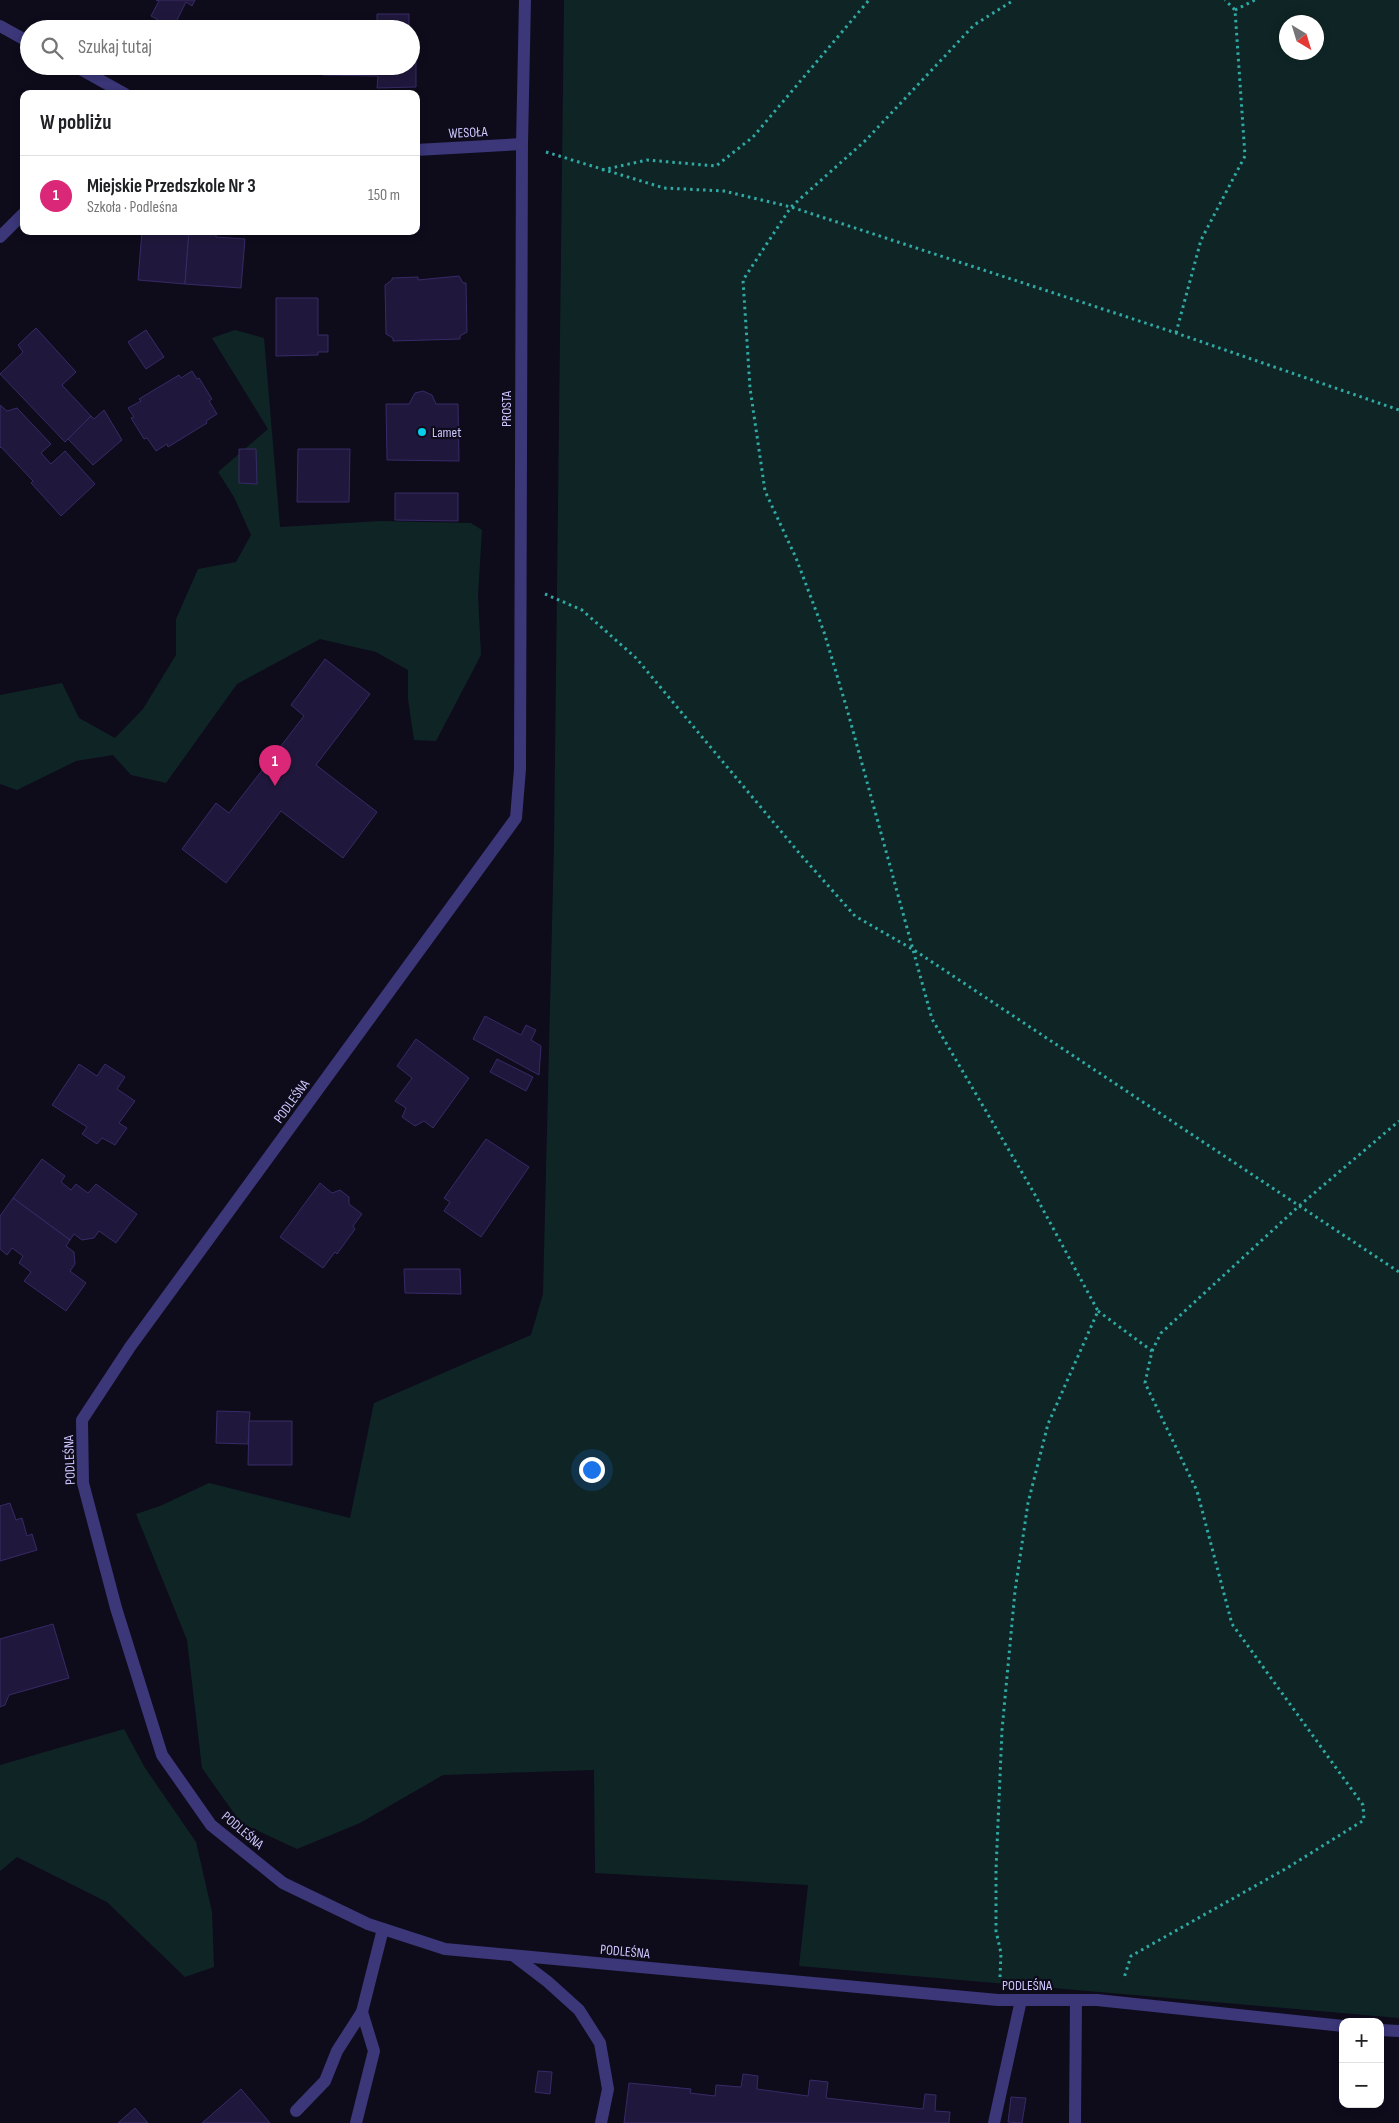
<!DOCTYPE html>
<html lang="pl">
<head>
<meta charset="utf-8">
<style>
  :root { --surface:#fff; --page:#f6f6f6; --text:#202124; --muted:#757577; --line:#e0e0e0; --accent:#db2777 }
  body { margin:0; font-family:"Sofia Sans Condensed",sans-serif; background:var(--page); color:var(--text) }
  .controls { position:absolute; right:15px; bottom:15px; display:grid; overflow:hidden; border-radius:10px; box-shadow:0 2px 8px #0003 }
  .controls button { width:45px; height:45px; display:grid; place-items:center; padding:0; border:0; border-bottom:1px solid var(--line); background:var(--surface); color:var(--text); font:25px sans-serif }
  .compass { position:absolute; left:1279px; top:15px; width:45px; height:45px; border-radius:50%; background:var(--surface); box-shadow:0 2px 8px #0003; rotate:142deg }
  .you { position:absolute; left:591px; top:1469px; width:18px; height:18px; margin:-12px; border:4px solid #fff; border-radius:50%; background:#1a73e8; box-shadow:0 0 0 8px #1a73e833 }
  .badge { display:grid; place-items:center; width:32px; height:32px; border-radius:50%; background:var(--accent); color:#fff; font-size:16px; font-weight:700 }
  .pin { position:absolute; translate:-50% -41px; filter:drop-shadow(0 1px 2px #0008) }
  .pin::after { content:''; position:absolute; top:26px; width:18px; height:15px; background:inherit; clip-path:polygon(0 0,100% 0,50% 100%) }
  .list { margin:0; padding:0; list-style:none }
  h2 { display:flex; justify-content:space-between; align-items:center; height:65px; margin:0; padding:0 20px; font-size:21px }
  h2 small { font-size:16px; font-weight:400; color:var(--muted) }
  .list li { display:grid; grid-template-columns:32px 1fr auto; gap:15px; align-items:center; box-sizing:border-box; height:80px; padding:0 20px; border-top:1px solid var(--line) }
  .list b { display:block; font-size:19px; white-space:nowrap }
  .list p { margin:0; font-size:16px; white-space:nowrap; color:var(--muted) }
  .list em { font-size:16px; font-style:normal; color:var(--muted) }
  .icon { flex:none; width:28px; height:28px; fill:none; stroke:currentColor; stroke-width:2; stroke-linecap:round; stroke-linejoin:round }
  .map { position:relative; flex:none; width:1399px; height:2123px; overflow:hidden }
  .search { position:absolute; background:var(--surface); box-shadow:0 2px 8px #0003; left:20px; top:20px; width:400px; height:55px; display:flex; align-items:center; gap:12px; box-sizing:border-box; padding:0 18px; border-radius:28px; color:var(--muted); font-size:19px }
  .panel { position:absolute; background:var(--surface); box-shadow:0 2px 8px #0003; left:20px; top:90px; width:400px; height:145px; border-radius:10px }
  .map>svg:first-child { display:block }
  .green { fill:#0f2525; fill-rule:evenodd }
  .building { fill:#20183c; stroke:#382a67 }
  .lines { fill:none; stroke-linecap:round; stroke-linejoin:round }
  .path { stroke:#2faaa5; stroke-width:3; stroke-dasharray:2.5 4; stroke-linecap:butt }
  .lane { stroke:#3b3779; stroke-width:12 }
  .street { stroke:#3b3779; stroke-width:12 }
  .poi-dot { fill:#05cfeb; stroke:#0e0b1b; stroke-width:2 }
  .labels { text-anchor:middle; stroke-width:4.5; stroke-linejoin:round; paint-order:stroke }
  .street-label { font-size:14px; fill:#cec7fe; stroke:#0e0b1b }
  .poi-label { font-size:14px; fill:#cec7fe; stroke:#0e0b1b; text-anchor:start }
</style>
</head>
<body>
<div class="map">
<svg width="1399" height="2123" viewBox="0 0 1399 2123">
  <rect width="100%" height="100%" fill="#0e0b1b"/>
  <g class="green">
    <path d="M 564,0 L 1399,0 L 1399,2018 L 799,1966 L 808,1885 L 595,1873 L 594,1770 L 443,1775 L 360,1823 L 297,1849 L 241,1823 L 202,1768 L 187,1640 L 136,1514 L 160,1506 L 209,1483 L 350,1518 L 374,1403 L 531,1335 L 543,1294 L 554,844 ZM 1316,22 L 1316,52 L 1286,52 L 1286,22 Z"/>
    <polygon points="235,330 264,338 280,527 380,521 471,523 482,530 478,595 481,655 436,741 414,740 408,699 408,670 376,652 320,639 237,684 166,783 131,775 113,755 76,761 17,790 0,784 0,695 62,683 79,718 115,738 143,709 176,655 176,619 198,569 236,562 251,535 234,497 218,472 268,429 212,338"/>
    <polygon points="124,1729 145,1768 196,1842 212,1912 214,1967 185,1977 107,1902 17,1857 0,1871 0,1765"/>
  </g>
  <g class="building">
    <polygon points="156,0 195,0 192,6 186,2 173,28 151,16 159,1"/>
    <polygon points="377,14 409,14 409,29 338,29 338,27 377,27"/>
    <polygon points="416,51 416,87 377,88 378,76 323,75 323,66 411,66 411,52"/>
    <polygon points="142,231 189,231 185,284 138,280"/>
    <polygon points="189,231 216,231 216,237 245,239 241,288 185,284"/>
    <polygon points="459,276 463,283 466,283 467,332 460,336 460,339 393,341 393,338 386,334 385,285 392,280 392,278 418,277 418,280"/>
    <polygon points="276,298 318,298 318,335 328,335 328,352 318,352 318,355 276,356"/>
    <polygon points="36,328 76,372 62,385 91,416 65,442 0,374 23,352 18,345"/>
    <polygon points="146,330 164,357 146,369 128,342"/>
    <polygon points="192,371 197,379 199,378 212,399 209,401 217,414 206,421 207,423 168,447 167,444 156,451 147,438 144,439 131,418 134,417 128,408 141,401 139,399 179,375 181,378"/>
    <polygon points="423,391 432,395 436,404 458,404 459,461 387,460 386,404 409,404 415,393"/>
    <polygon points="0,405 7,411 17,408 51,444 41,453 51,464 65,451 95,484 61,516 31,483 33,481 1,447 0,448"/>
    <polygon points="104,410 122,440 93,465 68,439 91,416 94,419"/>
    <polygon points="239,449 256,449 257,484 239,483"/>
    <polygon points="298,449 350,449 349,502 297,502"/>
    <polygon points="395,493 458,493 458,521 395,520"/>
    <polygon points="325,659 370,694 316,765 377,812 343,858 281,811 226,883 182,849 216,803 229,813 304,716 291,705"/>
    <polygon points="485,1016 521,1035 526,1025 536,1030 531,1040 541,1046 539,1075 473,1039"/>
    <polygon points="416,1039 469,1078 433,1128 424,1121 415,1126 402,1117 406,1108 395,1101 412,1078 397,1066"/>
    <polygon points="497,1059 533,1077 526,1091 490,1072"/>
    <polygon points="79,1064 97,1076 105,1064 125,1077 117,1089 135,1101 119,1123 127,1128 115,1145 102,1138 97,1144 82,1134 87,1127 52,1105"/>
    <polygon points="486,1139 529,1167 481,1237 444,1211 450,1202 444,1198"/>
    <polygon points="42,1159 65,1176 61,1182 71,1190 76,1184 88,1193 96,1184 137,1214 116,1243 99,1231 94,1238 82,1240 74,1234 70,1240 13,1198"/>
    <polygon points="320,1183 332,1193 340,1190 349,1197 349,1204 362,1214 353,1226 355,1229 337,1254 335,1252 323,1268 280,1237"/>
    <polygon points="13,1198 70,1240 66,1246 74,1252 75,1264 70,1271 86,1283 66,1311 24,1281 31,1272 19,1263 23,1256 12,1248 7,1255 0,1249 0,1216"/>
    <polygon points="404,1269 460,1269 461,1294 405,1293"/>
    <polygon points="217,1411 250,1412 248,1444 216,1443"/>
    <polygon points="249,1421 292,1421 292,1465 248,1465"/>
    <polygon points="10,1503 16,1520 22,1518 27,1536 32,1534 37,1550 0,1561 0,1506"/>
    <polygon points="53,1624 69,1678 9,1695 5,1705 0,1707 0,1639"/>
    <polygon points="538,2071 552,2072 550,2094 535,2092"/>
    <polygon points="743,2074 758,2076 757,2089 808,2096 810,2080 828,2082 826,2098 923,2109 925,2094 936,2095 935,2111 950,2112 949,2123 624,2123 629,2083 691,2089 690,2093 715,2096 716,2085 741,2087"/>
    <polygon points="241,2089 270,2123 202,2123"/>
    <polygon points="1011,2097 1026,2098 1022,2123 1008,2122"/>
    <polygon points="135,2108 148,2123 118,2123"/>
  </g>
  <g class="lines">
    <g class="path">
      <polyline points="1235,10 1255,0"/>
      <polyline points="546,152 664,188 724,191 791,207 1176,333 1399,410"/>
      <polyline points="602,170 647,160 716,166 753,137 869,0"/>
      <polyline points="1176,333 1201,240 1245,156 1235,10 1225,0"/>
      <polyline points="545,594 582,610 636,658 800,854 855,916 914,950 1399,1272"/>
      <polyline points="1098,1311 1152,1351 1145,1383 1197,1491 1232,1624 1363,1805 1364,1820 1287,1868 1131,1956 1124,1978"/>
      <polyline points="1152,1351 1161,1333 1299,1206 1399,1121"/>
      <polyline points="1000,1977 1001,1953 996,1931 996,1870 1002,1730 1015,1591 1028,1503 1048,1424 1098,1311 1034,1193 932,1019 847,709 824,632 796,558 765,491 750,388 743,280 791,207 866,140 974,25 1014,0"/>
    </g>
    <g class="lane">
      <polyline points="514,1956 548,1982 579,2010 600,2043 608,2089 601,2123"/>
      <polyline points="296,2111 325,2081 337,2051 362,2012"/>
      <polyline points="356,2123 374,2051 362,2012 383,1929"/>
      <polyline points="994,2123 1021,2000"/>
      <polyline points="1075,2123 1076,2000"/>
    </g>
    <g class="street">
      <polyline points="525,0 522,144 520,769 516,818 130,1347 82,1420 83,1483 116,1608 162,1755 211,1825 283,1883 368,1924 445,1949 998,2000 1097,2000 1343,2026"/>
      <polyline points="0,26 29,42"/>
      <polyline points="75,66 125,94"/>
      <polyline points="416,150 522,144"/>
      <polyline points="0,237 24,213"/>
      <polyline points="1380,2030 1399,2031"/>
    </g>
  </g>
  <circle class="poi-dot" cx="422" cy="432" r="5"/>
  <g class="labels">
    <g class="street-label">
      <text transform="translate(468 132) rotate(-3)" y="5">WESOŁA</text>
      <text transform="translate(506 409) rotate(-90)" y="5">PROSTA</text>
      <text transform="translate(291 1101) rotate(-54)" y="5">PODLEŚNA</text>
      <text transform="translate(69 1460) rotate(-92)" y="5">PODLEŚNA</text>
      <text transform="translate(243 1830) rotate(40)" y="5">PODLEŚNA</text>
      <text transform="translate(625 1951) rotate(5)" y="5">PODLEŚNA</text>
      <text x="1027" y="1990">PODLEŚNA</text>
    </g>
    <g class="poi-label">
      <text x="432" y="437">Lamet</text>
    </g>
  </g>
</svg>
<div class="controls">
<button>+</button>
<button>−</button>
</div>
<svg class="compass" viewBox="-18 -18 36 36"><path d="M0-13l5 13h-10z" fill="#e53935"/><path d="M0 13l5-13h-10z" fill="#757577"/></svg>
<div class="you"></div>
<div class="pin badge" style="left:275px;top:786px">1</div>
<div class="search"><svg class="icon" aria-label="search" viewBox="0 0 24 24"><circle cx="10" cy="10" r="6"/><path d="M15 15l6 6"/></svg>Szukaj tutaj</div>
<section class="panel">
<h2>W pobliżu<small></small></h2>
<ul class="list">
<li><span class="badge">1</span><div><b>Miejskie Przedszkole Nr 3</b><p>Szkoła · Podleśna</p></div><em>150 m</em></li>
</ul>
</section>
</div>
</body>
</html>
